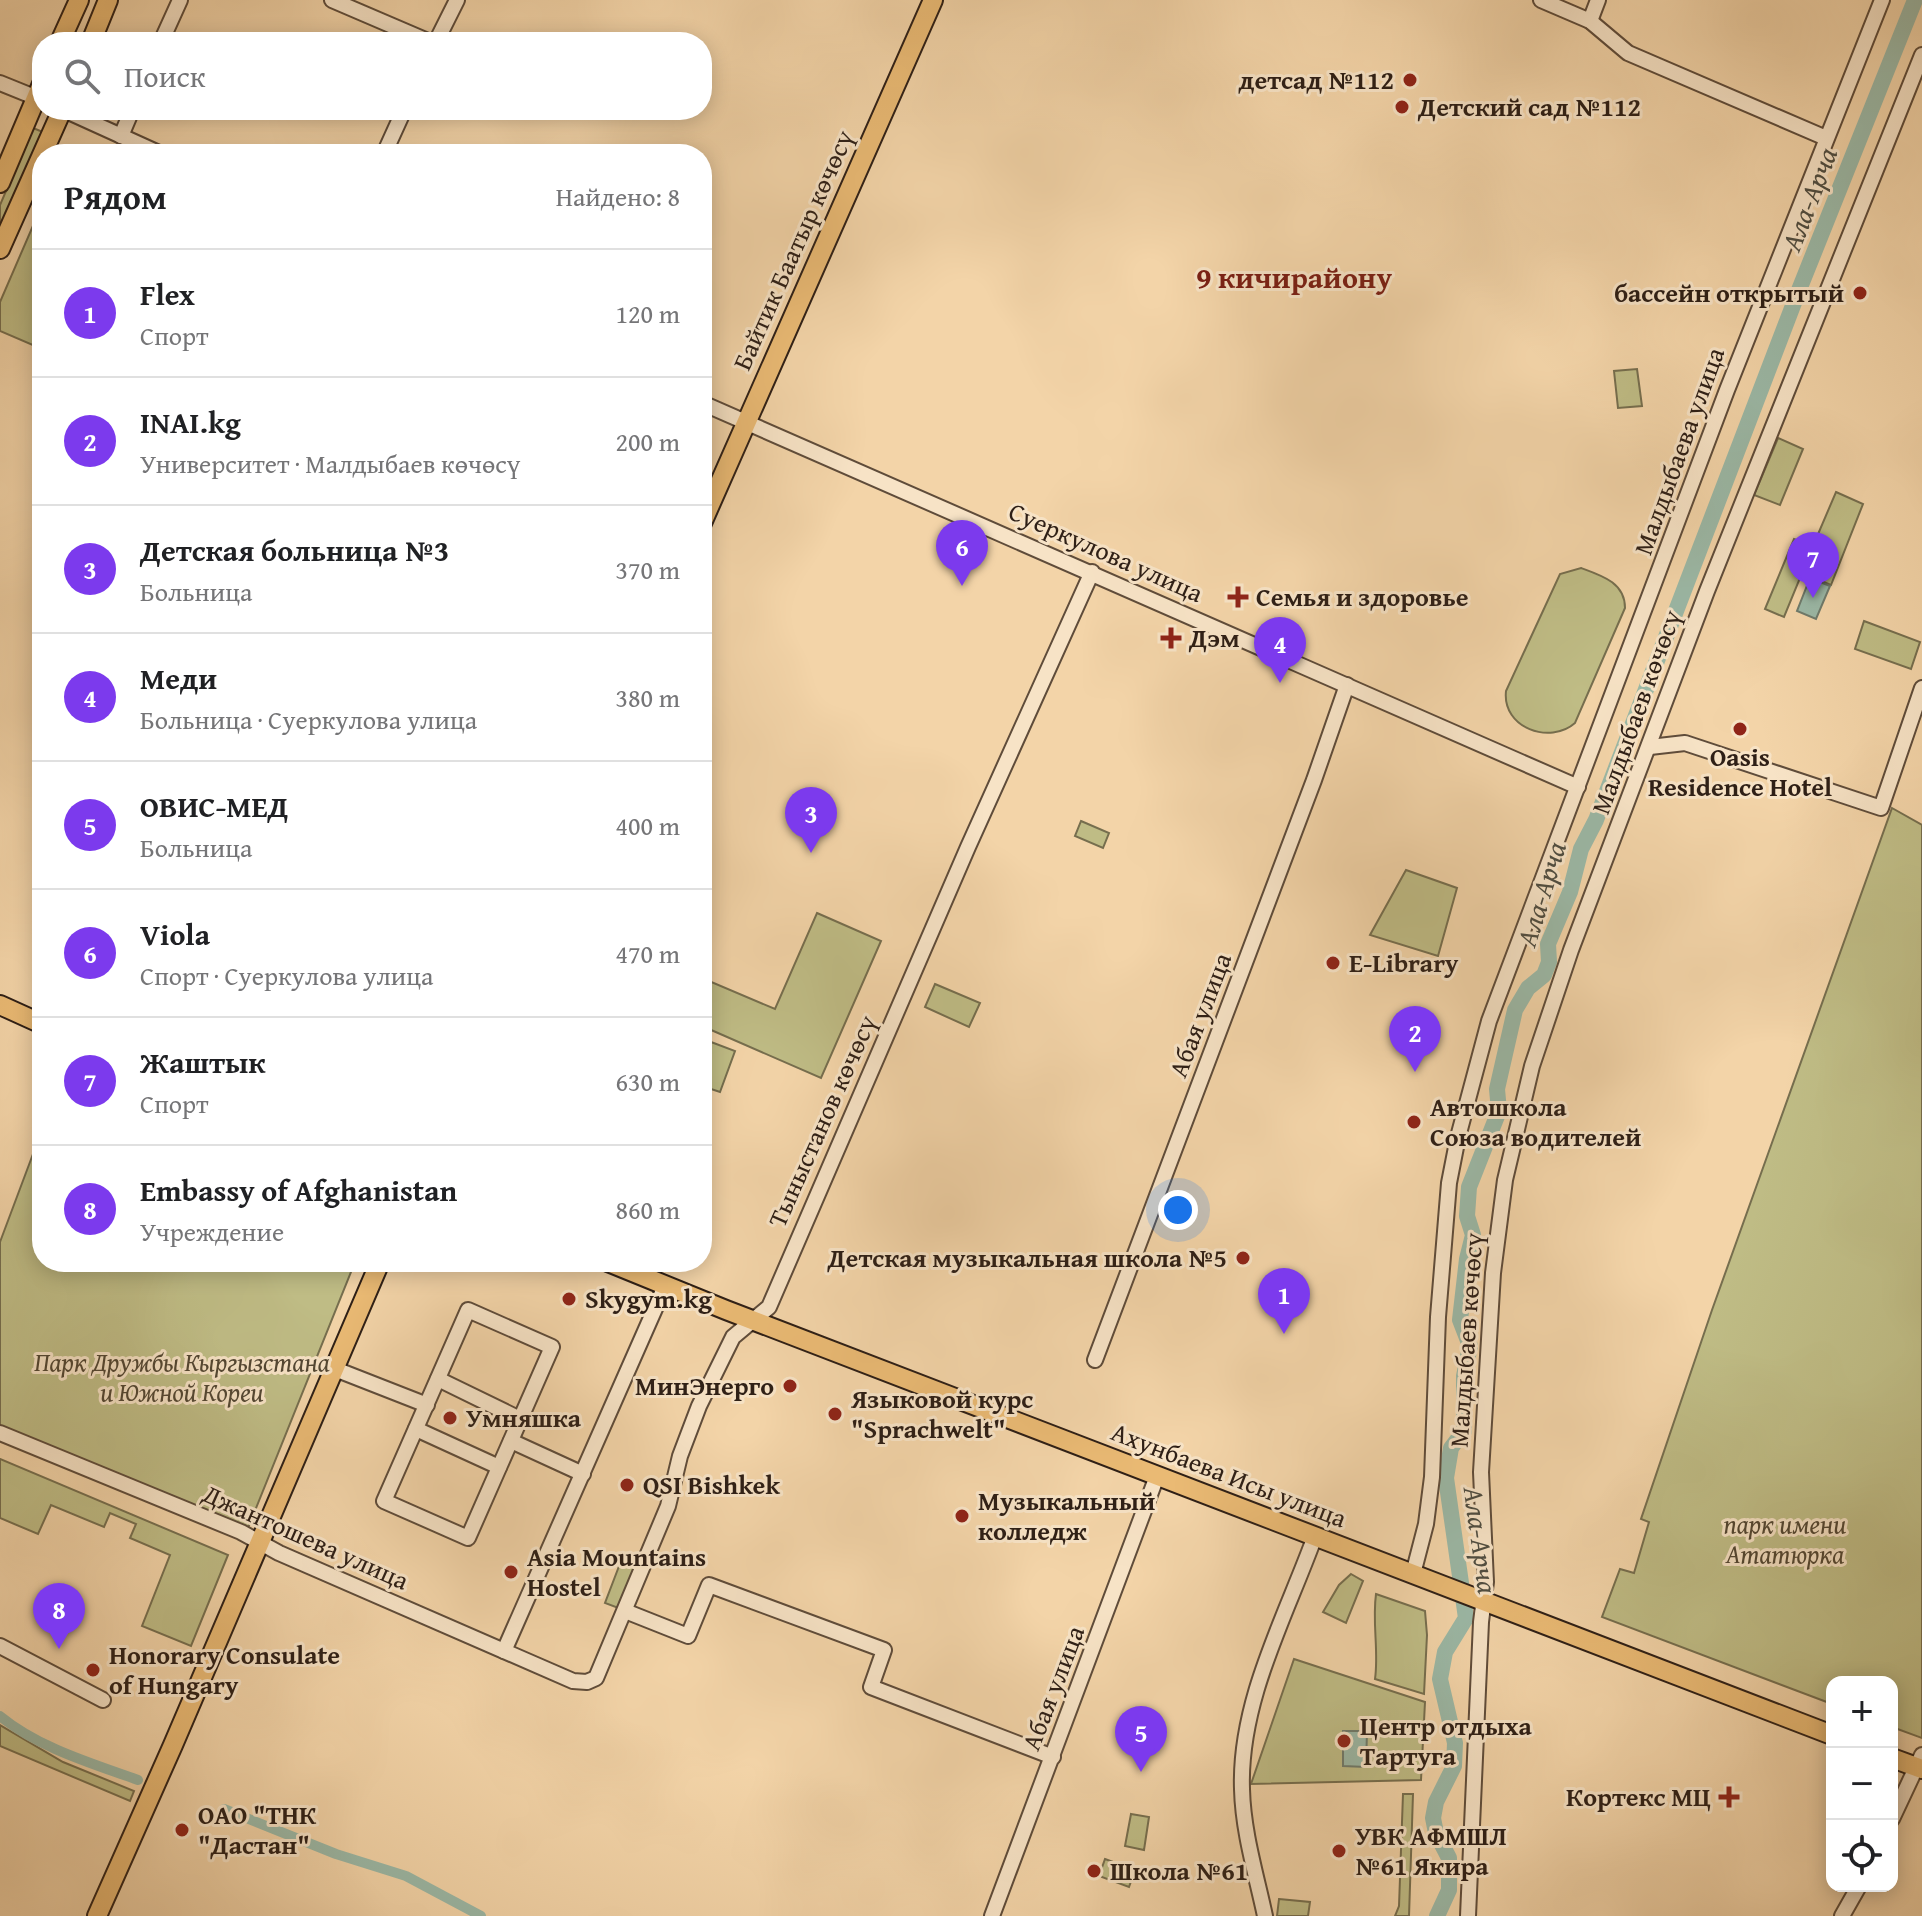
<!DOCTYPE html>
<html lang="ru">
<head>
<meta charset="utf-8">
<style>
  :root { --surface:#fff; --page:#f2f2f2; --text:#202124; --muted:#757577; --line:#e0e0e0; --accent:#7c3aed }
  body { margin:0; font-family:"Gentium Book Plus",serif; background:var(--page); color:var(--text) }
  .controls { position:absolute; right:24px; bottom:24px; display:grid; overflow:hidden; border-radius:16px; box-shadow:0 4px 20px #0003 }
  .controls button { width:72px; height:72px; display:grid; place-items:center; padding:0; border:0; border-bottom:2px solid var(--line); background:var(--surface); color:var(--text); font:40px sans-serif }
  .you { position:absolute; left:1178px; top:1210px; width:28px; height:28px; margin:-20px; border:6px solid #fff; border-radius:50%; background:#1a73e8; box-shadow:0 0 0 12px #1a73e833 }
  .badge { display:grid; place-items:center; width:52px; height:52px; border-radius:50%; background:var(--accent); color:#fff; font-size:26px; font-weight:700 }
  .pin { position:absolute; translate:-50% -66px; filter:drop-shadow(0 2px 4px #0008) }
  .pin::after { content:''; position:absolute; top:42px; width:28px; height:24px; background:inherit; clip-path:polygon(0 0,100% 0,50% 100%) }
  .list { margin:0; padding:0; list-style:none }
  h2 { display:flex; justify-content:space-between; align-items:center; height:104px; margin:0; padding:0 32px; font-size:34px }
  h2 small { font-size:26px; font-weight:400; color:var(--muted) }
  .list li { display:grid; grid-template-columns:52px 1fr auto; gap:24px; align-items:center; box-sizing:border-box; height:128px; padding:0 32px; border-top:2px solid var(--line) }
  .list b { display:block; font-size:30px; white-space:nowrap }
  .list p { margin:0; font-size:26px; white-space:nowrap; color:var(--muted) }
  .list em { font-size:26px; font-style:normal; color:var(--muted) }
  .icon { flex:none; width:44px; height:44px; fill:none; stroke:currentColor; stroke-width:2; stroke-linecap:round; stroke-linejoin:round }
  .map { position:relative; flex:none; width:1922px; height:1916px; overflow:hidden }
  .search { position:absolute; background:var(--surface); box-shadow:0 4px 20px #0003; left:32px; top:32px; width:680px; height:88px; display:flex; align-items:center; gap:20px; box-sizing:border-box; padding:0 28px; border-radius:32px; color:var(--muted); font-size:30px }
  .panel { position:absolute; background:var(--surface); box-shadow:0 4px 20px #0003; left:32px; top:144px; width:680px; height:1128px; border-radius:32px }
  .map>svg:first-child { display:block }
  .green { fill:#bfbc85; stroke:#766e4e; stroke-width:2 }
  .water { fill:#9bb8a6; stroke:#6f7b6c; stroke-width:2 }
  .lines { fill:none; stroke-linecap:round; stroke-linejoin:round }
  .canal { stroke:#9bb8a6; stroke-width:10 }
  .river { stroke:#9bb8a6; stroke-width:16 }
  .minor-casing { stroke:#5f4c3a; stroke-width:18 }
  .major-casing { stroke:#2e1f16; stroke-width:22 }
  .minor { stroke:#f7e3c6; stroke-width:14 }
  .major { stroke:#eaba74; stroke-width:18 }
  .poi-dot { fill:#8f2418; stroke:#f7e3c6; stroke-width:3 }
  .labels { text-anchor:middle; stroke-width:6; stroke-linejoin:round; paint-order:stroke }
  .poi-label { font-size:26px; font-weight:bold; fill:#2e1f16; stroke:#f7e3c6; text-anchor:start }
  .street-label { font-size:26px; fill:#2e1f16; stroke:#f7e3c6 }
  .park-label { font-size:26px; font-style:italic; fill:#524632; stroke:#f7e3c6 }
  .water-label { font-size:28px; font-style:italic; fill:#4f4d41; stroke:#f7e3c6 }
  .quarter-label { font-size:30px; font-weight:bold; fill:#7a1f14; stroke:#f7e3c6 }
</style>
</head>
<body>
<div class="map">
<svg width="1922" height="1916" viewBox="0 0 1922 1916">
  <rect width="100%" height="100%" fill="#f3d4a8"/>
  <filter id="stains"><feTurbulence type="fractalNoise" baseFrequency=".0025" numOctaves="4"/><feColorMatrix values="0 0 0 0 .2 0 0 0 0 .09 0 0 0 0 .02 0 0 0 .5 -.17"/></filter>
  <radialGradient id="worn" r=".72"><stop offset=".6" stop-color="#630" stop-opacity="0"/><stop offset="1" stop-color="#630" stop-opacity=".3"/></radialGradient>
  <g class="green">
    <polygon points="33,128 43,132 0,229 0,205"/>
    <polygon points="42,205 42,349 0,331 0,302"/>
    <polygon points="1637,369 1642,406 1618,408 1614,371"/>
    <polygon points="1778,438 1803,449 1780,505 1754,495"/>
    <polygon points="1836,492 1863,504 1831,585 1802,573 1784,617 1765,609 1794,539 1813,546"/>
    <path d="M 1581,568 C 1603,576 1625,583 1625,608 L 1575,723 C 1550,745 1502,728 1506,691 L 1560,574 Z"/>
    <polygon points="1864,621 1920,642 1911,669 1855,649"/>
    <polygon points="1892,808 1922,825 1922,1738 1892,1727 1892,1682 1832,1682 1832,1704 1602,1617 1620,1569 1634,1573 1649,1522 1641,1519 1712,1310"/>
    <polygon points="1081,821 1109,833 1103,848 1075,836"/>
    <polygon points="1406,870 1457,888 1438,956 1370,935"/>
    <polygon points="817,913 881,941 821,1078 702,1026 702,978 775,1009"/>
    <polygon points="935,984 980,1003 969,1027 925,1007"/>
    <polygon points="711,1042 735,1051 720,1092 702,1086 702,1067"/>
    <polygon points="42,1130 42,1262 355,1262 248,1528 0,1428 0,1242"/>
    <polygon points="0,1459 228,1555 191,1646 142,1626 170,1555 130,1538 136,1524 110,1513 104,1527 51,1505 38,1534 0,1518"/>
    <polygon points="621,1561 638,1568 621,1609 605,1603"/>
    <polygon points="1351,1574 1363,1581 1346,1623 1323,1612 1339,1585"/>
    <path d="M 1376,1594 L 1425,1611 L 1427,1635 L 1424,1694 L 1375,1679 C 1379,1651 1372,1623 1376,1594 Z"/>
    <polygon points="1294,1659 1425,1702 1421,1780 1251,1784"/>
    <polygon points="0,1725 63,1762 134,1791 130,1801 0,1746"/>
    <polygon points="1403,1794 1413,1794 1409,1916 1395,1916 1399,1906"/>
    <polygon points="1131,1814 1149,1817 1144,1850 1125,1846"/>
    <polygon points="1105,1859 1135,1870 1129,1887 1099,1876"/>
    <polygon points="1279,1899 1310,1902 1308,1916 1277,1916"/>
  </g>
  <g class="water">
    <polygon points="1810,578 1830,586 1816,619 1797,611"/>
    <polygon points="1343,1731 1367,1731 1366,1767 1343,1766"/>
  </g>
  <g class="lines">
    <g class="canal">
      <path d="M 0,1716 C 39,1748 91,1763 138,1780"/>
      <polyline points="224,1809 336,1854 406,1876 481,1916"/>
    </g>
    <polyline class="river" points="1437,1916 1449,1890 1449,1858 1436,1833 1433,1818 1436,1802 1454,1766 1455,1743 1440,1679 1445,1652 1466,1618 1446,1478 1451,1448 1464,1431 1464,1376 1470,1346 1460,1320 1467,1259 1473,1235 1467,1216 1469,1187 1499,1111 1497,1089 1515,1010 1528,988 1544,975 1549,962 1548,944 1570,892 1581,849 1596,820 1797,295 1915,0"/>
    <defs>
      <g id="minor">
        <polyline points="332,0 430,42"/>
        <polyline points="1541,0 1590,21 1628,53 1826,138"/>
        <polyline points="1590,21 1598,0"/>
        <polyline points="161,42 180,0"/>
        <polyline points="436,42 457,0"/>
        <polyline points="0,83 42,100"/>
        <polyline points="64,110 161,154"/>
        <polyline points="121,136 132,110"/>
        <polyline points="384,154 404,110"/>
        <polyline points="702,403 1578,787"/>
        <polyline points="1650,747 1685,743 1881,808 1922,688"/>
        <polygon points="468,1310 552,1347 468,1538 384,1501"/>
        <polyline points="1095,1360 1314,780 1347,685"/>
        <polyline points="335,1369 427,1405"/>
        <polyline points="438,1379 520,1419"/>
        <polyline points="416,1429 499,1467"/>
        <polyline points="0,1433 241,1532 279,1553 573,1681 587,1682 596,1678 668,1506 680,1456 699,1406 733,1337 769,1307 968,847 1092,572"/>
        <polyline points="511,1441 583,1474"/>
        <polyline points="1413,1574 1426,1524 1432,1477 1438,1317 1449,1183 1458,1137 1489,1021 1727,390 1882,0"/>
        <polyline points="625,1611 688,1636 709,1585 884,1650 871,1687 1053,1757"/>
        <polyline points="0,1646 103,1700"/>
        <polyline points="504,1651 665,1286"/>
        <polyline points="1892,1819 1922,1755"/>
        <polyline points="992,1916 1157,1476"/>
        <path d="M 1265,1916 C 1256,1874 1243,1832 1242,1789 C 1239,1701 1286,1616 1315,1536"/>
        <polyline points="1468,1916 1481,1622 1486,1582 1481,1472 1493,1273 1505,1180 1532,1066 1571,950 1707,591 1922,55"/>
        <polyline points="1842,1916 1859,1886"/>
      </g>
      <g id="major">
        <polyline points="60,42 79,0"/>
        <polyline points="91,42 108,0"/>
        <polyline points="0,183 42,84"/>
        <polyline points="0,249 62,110"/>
        <polyline points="702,523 933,0"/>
        <polyline points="0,1005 42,1024"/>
        <polyline points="608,1262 726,1310 1832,1735"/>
        <polyline points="1892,1758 1922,1769"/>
        <polyline points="97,1916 173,1745 380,1262"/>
      </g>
    </defs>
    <use href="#minor" class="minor-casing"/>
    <use href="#major" class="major-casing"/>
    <use href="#minor" class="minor"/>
    <use href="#major" class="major"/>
  </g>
  <g class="poi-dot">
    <circle cx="1410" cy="80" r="8"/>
    <circle cx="1402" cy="107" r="8"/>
    <circle cx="1860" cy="293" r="8"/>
    <path d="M1234 585h8v8h8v8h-8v8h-8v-8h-8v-8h8z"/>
    <path d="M1167 626h8v8h8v8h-8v8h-8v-8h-8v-8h8z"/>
    <circle cx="1740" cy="729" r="8"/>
    <circle cx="1333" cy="963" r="8"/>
    <circle cx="1414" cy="1122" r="8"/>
    <circle cx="1243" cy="1258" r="8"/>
    <circle cx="569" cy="1299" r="8"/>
    <circle cx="790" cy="1386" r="8"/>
    <circle cx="835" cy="1414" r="8"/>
    <circle cx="450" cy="1418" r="8"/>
    <circle cx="627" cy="1485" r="8"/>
    <circle cx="962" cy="1516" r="8"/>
    <circle cx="511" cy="1572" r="8"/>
    <circle cx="93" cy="1670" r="8"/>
    <circle cx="1344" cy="1741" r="8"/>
    <path d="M1725 1785h8v8h8v8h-8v8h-8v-8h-8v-8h8z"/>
    <circle cx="182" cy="1830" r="8"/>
    <circle cx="1339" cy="1851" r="8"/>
    <circle cx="1094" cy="1871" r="8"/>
  </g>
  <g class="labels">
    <g class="poi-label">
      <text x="1394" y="89" text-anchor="end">детсад №112</text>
      <text x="1418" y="116">Детский сад №112</text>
      <text x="1844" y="302" text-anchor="end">бассейн открытый</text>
      <text x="1256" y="606">Семья и здоровье</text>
      <text x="1189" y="647">Дэм</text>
      <text x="1740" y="766" text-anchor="middle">Oasis<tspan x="1740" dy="30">Residence Hotel</tspan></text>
      <text x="1349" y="972">E-Library</text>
      <text x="1430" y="1116">Автошкола<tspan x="1430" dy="30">Союза водителей</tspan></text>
      <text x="1227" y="1267" text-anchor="end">Детская музыкальная школа №5</text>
      <text x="585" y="1308">Skygym.kg</text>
      <text x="774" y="1395" text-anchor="end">МинЭнерго</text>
      <text x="851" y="1408">Языковой курс<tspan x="851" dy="30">"Sprachwelt"</tspan></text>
      <text x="466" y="1427">Умняшка</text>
      <text x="643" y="1494">QSI Bishkek</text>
      <text x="978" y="1510">Музыкальный<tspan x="978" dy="30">колледж</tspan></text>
      <text x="527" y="1566">Asia Mountains<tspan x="527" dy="30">Hostel</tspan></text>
      <text x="109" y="1664">Honorary Consulate<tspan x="109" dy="30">of Hungary</tspan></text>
      <text x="1360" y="1735">Центр отдыха<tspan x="1360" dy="30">Тартуга</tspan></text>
      <text x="1711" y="1806" text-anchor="end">Кортекс МЦ</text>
      <text x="198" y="1824">ОАО "ТНК<tspan x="198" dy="30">"Дастан"</tspan></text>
      <text x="1355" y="1845">УВК АФМШЛ<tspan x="1355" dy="30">№61 Якира</tspan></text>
      <text x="1110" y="1880">Школа №61</text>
    </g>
    <g class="street-label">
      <text transform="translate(793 250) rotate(-66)" y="9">Байтик Баатыр көчөсү</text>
      <text transform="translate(1679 451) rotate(-70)" y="9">Малдыбаева улица</text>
      <text transform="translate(1106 552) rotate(24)" y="9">Суеркулова улица</text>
      <text transform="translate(1636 712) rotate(-70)" y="9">Малдыбаев көчөсү</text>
      <text transform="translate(1200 1015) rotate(-69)" y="9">Абая улица</text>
      <text transform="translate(822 1121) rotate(-66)" y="9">Тыныстанов көчөсү</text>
      <text transform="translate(1466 1340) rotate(-86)" y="9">Малдыбаев көчөсү</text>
      <text transform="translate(1229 1475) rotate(21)" y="9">Ахунбаева Исы улица</text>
      <text transform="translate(306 1537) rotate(24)" y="9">Джантошева улица</text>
      <text transform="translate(1053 1688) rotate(-69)" y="9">Абая улица</text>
    </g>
    <g class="park-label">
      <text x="182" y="1371">Парк Дружбы Кыргызстана<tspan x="182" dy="30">и Южной Кореи</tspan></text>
      <text x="1785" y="1533">парк имени<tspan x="1785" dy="30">Ататюрка</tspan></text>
    </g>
    <g class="water-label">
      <text transform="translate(1809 199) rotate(-69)" y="10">Ала-Арча</text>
      <text transform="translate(1541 894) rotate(-73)" y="10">Ала-Арча</text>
      <text transform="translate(1481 1540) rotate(82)" y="10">Ала-Арча</text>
    </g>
    <g class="quarter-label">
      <text x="1294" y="288">9 кичирайону</text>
    </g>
  </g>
  <rect width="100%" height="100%" filter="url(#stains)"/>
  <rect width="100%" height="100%" fill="url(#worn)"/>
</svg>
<div class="controls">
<button>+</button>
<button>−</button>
<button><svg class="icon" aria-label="locate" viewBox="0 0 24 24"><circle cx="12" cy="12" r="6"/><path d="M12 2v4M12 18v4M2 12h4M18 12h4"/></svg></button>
</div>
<div class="you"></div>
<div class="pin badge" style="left:1284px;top:1334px">1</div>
<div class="pin badge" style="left:1415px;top:1072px">2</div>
<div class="pin badge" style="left:811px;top:853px">3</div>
<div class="pin badge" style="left:1280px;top:683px">4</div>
<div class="pin badge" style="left:1141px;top:1772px">5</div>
<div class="pin badge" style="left:962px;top:586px">6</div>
<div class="pin badge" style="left:1813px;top:598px">7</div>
<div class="pin badge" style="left:59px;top:1649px">8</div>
<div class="search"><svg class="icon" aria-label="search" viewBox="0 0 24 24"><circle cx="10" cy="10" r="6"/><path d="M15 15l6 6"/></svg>Поиск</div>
<section class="panel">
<h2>Рядом<small>Найдено: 8</small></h2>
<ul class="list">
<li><span class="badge">1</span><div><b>Flex</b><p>Спорт</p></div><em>120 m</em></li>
<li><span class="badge">2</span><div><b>INAI.kg</b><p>Университет · Малдыбаев көчөсү</p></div><em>200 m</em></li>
<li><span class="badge">3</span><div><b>Детская больница №3</b><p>Больница</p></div><em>370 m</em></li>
<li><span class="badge">4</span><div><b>Меди</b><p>Больница · Суеркулова улица</p></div><em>380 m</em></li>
<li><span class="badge">5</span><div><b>ОВИС-МЕД</b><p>Больница</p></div><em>400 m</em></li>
<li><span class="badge">6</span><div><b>Viola</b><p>Спорт · Суеркулова улица</p></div><em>470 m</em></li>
<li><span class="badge">7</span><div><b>Жаштык</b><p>Спорт</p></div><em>630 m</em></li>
<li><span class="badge">8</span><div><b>Embassy of Afghanistan</b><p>Учреждение</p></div><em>860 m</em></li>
</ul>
</section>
</div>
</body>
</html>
